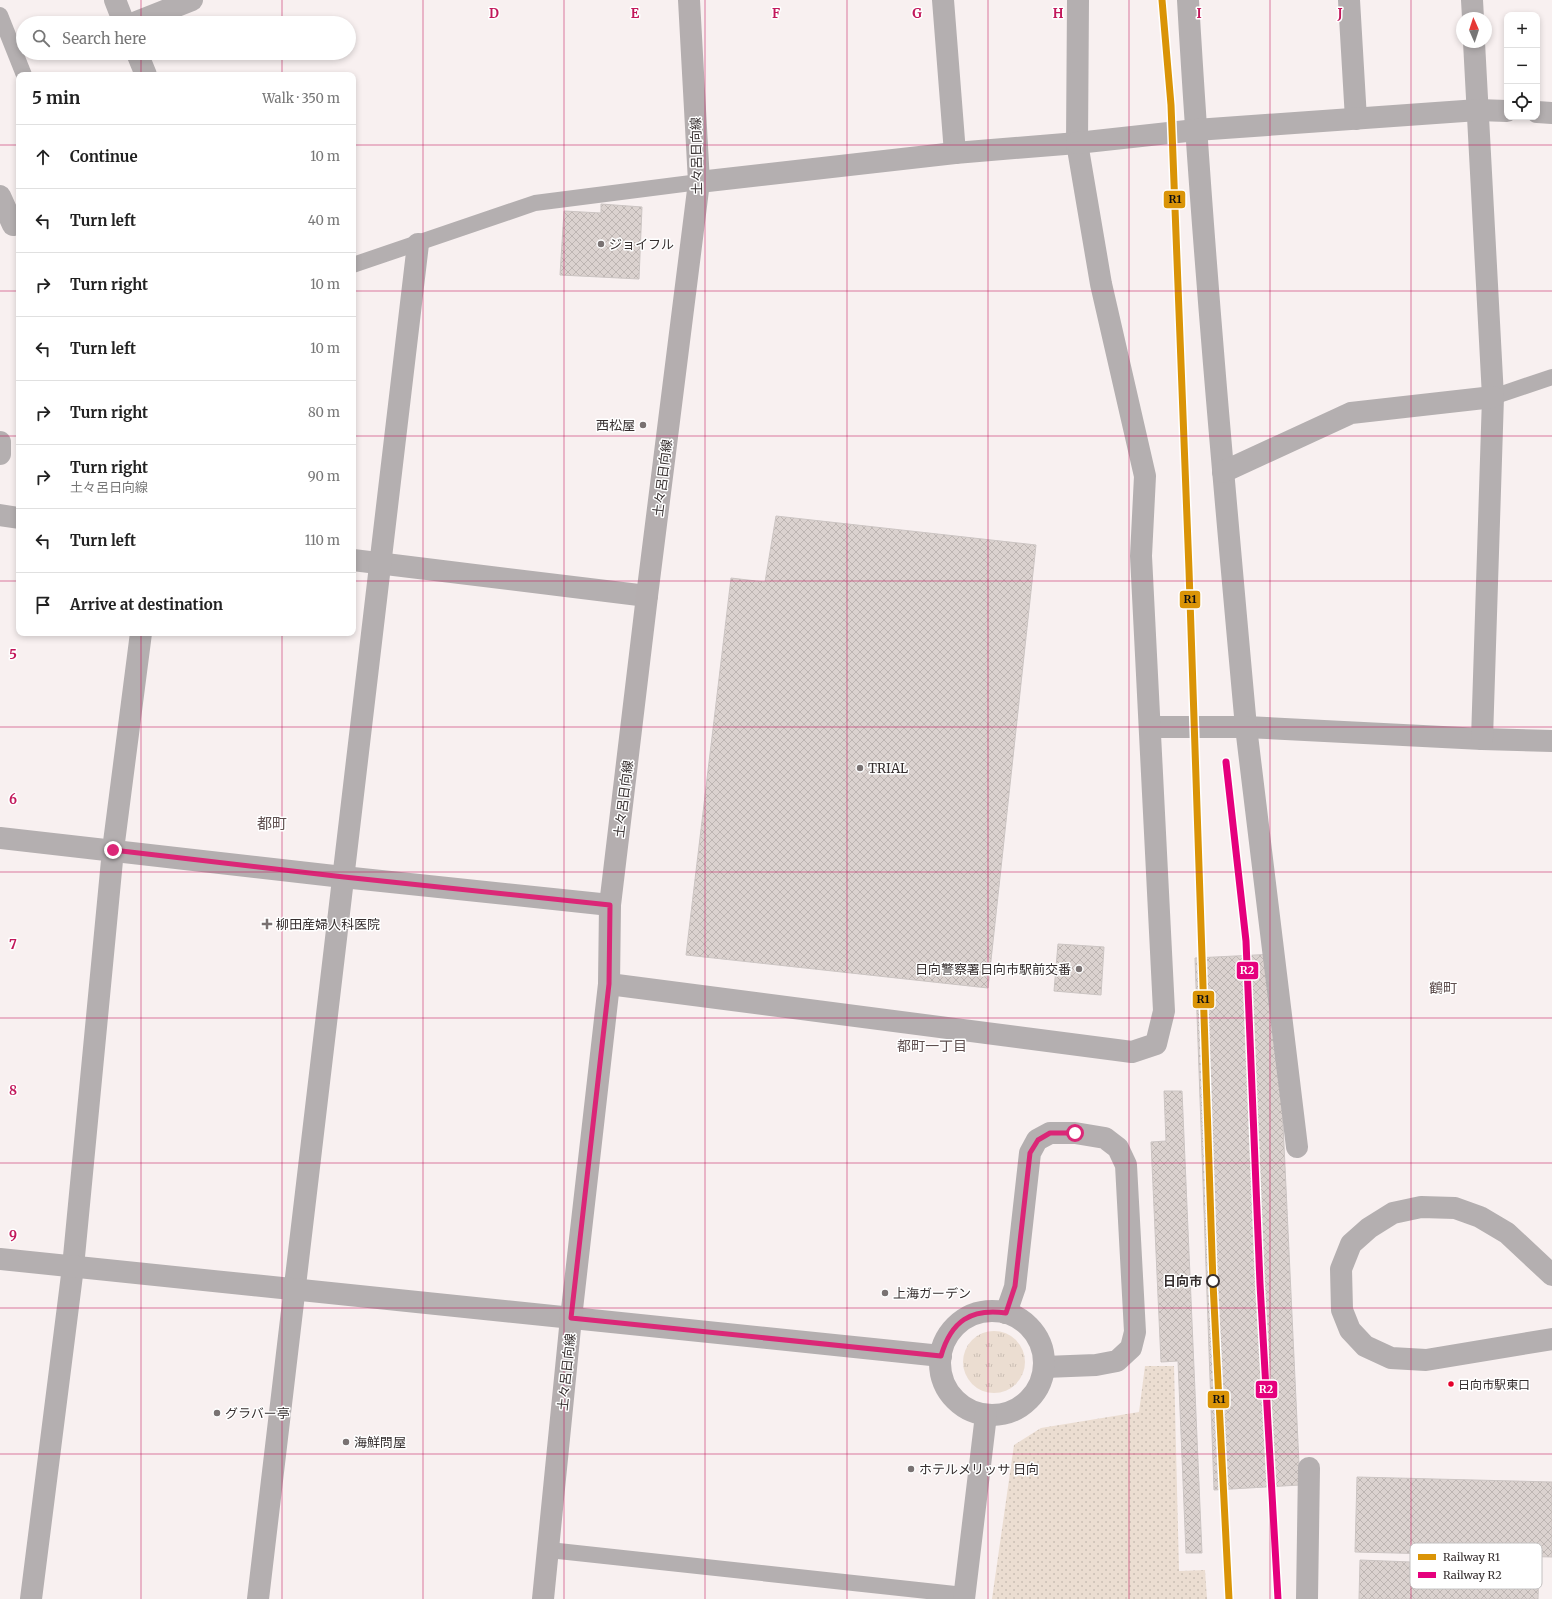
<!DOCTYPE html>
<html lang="en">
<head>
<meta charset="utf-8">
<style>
  :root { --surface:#fff; --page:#f6f6f6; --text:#222; --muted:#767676; --line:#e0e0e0 }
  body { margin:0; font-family:Merriweather,"Noto Sans JP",serif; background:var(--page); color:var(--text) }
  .controls { position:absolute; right:12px; top:12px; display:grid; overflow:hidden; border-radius:8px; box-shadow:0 2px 6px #0003 }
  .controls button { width:36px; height:36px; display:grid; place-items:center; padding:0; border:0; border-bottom:1px solid var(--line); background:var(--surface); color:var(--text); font:20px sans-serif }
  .compass { position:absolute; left:1456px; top:12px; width:36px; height:36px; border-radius:50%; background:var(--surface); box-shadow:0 2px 6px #0003; rotate:357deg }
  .stop { position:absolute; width:12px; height:12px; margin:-9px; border:3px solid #db2777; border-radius:50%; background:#fff }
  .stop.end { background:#db2777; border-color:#fff; box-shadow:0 1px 4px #0008 }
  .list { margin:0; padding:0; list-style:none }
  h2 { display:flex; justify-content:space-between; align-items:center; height:52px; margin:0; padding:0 16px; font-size:17px }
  h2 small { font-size:13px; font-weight:400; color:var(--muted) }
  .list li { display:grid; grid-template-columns:26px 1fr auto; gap:12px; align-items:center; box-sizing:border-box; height:64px; padding:0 16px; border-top:1px solid var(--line) }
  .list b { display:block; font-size:15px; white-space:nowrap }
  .list p { margin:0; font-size:13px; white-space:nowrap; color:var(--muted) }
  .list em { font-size:13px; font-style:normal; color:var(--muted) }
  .icon { flex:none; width:22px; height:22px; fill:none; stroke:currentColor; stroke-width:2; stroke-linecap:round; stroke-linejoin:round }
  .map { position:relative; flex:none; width:1552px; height:1599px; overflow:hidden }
  .search { position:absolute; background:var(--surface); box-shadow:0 2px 6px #0003; left:16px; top:16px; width:340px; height:44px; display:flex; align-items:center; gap:10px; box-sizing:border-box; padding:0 14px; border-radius:22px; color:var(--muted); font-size:15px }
  .panel { position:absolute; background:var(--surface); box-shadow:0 2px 6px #0003; left:16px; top:72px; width:340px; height:564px; border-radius:8px }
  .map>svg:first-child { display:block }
  .grass { fill:url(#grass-tufts) }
  .park { fill:url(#park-dots) }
  .building { fill:url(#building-cross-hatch); stroke:#ccc5c3 }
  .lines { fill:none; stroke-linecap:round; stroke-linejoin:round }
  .service { stroke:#b4afb0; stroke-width:16 }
  .minor { stroke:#b4afb0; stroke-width:22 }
  .tertiary { stroke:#b4afb0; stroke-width:22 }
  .secondary { stroke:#b4aeaf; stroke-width:22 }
  .rail-1-casing { stroke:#fff; stroke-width:10 }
  .rail-2-casing { stroke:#fff; stroke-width:10 }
  .rail-1 { stroke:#da9407; stroke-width:7 }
  .rail-2 { stroke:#e5007d; stroke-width:7 }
  .route { stroke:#db2777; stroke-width:5 }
  .grid { fill:none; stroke:#c2185b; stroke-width:1; stroke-opacity:0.55 }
  .poi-dot { fill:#797272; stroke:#fff; stroke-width:1.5 }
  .stop-dot { fill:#fff; stroke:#352e2e; stroke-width:2 }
  .bus-dot { fill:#e4002b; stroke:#fff; stroke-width:1.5 }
  .labels { text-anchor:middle; stroke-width:3; stroke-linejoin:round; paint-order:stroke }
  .bus-label { font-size:12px; fill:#352e2e; stroke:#fff; text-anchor:start }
  .street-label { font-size:13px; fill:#352e2e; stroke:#fff }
  .poi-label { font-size:13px; fill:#352e2e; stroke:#fff; text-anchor:start }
  .stop-label { font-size:13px; font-weight:bold; fill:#352e2e; stroke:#fff; text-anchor:end }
  .neighbourhood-label { font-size:14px; fill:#5f4f4f; stroke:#fff }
  .quarter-label { font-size:15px; fill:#5f4f4f; stroke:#fff }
  .key { fill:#fff; stroke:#c2c0c0; stroke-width:1 }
  .key-label { font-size:11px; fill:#352e2e }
  .grid-label { font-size:13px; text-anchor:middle; font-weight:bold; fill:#c2185b; stroke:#fff; stroke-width:3; stroke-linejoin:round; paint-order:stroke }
  .line-badge { stroke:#fff; stroke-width:1.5 }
  .badge-label { font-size:11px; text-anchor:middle; font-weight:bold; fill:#fff }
  .pale-badge-label { font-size:11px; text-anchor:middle; font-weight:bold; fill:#111 }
</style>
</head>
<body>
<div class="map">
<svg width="1552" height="1599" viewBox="0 0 1552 1599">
  <defs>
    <pattern id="grass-tufts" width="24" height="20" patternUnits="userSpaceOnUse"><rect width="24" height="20" fill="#ebddd1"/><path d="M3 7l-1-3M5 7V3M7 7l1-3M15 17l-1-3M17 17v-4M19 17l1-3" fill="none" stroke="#cabeb4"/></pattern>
    <pattern id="park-dots" width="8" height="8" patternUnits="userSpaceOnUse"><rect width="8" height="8" fill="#ebddd1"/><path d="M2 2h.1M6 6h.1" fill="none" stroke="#cabeb4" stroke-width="1.8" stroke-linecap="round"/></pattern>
    <pattern id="building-cross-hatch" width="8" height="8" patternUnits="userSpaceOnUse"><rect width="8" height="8" fill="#dbd2cf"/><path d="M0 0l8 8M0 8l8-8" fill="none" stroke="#bdb5b2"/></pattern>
  </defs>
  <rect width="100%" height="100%" fill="#f8f0f0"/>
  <circle class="grass" cx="994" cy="1362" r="31"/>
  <polygon class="park" points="1145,1366 1174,1366 1179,1571 1205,1570 1207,1599 992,1599 1014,1445 1041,1428 1139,1412"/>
  <g class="building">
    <polygon points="601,204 642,207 639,279 560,275 564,211 601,213"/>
    <polygon points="776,516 1036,545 988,988 686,955 731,578 765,582"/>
    <polygon points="1058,944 1104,947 1101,995 1054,991"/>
    <polygon points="1275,954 1300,1485 1214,1490 1195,958"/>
    <polygon points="1164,1091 1182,1091 1202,1553 1186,1553 1178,1361 1161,1362 1151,1142 1166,1141"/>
    <polygon points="1357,1477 1552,1482 1552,1557 1355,1552"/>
    <polygon points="1360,1560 1539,1567 1538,1599 1359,1599"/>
  </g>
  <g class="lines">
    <g class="service">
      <polyline points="0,15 24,75"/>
      <polyline points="353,265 535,203 699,182"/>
      <polyline points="1493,397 1552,377"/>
      <polyline points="549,1550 964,1595"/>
    </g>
    <g class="minor">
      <polyline points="115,0 124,23"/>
      <polyline points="943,0 955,153"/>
      <path d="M 1188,0 C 1202,243 1224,485 1246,727 L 1482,739 L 1552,741"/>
      <polyline points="1349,0 1356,119"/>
      <polyline points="1472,0 1473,18"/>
      <polyline points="134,23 192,0"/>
      <polyline points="1474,42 1493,397 1482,739"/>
      <polyline points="137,53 146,75"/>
      <polyline points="699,182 955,153 1077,143"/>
      <polyline points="0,196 13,225 19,223"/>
      <polyline points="0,442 0,454"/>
      <polyline points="1223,472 1351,413 1493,397"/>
      <polyline points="0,515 19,518"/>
      <polyline points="353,560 647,596"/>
      <polyline points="1150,727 1246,727 1297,1147"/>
      <polyline points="0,838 343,877 610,905"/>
      <polyline points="609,984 1132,1052 1156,1044 1164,1011 1141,556 1145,476 1101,284 1077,143 1078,0"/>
      <polyline points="1552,1275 1507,1233 1480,1217 1455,1208 1421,1207 1393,1213 1369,1228 1351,1244 1341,1269 1342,1310 1350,1330 1365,1346 1391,1358 1426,1360 1552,1339"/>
      <polyline points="1006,1313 1015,1287 1030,1153 1037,1140 1050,1133 1075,1133 1105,1138 1118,1148 1126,1165 1135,1332 1131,1348 1117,1361 1096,1365 1045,1367"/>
      <polyline points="31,1599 73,1267 113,850 141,633"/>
      <polyline points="258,1599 418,244"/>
      <polyline points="1307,1599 1309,1468"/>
    </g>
    <g class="tertiary">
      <polyline points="1537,112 1552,113"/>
      <polyline points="1077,143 1196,130 1478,110 1507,111"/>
      <polyline points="0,1259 941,1356"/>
      <circle cx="992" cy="1363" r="52"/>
      <polyline points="964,1599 986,1415"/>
    </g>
    <polyline class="secondary" points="543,1599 571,1318 609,984 610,905 647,596 699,182 689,0"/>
    <defs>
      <polyline id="rail-1" points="1162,0 1171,105 1189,570 1213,1283 1229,1599"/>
      <polyline id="rail-2" points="1226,762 1246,941 1260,1284 1278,1599"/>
    </defs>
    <use href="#rail-1" class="rail-1-casing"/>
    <use href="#rail-2" class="rail-2-casing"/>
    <use href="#rail-1" class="rail-1"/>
    <use href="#rail-2" class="rail-2"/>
  </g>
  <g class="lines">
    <path class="route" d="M 113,850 L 344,877 L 610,905 L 609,984 L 571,1318 L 941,1356 C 951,1321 971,1308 1006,1313 L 1015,1286 L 1030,1153 L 1038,1140 L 1050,1133 L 1075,1133"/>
  </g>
  <path class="grid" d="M 141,0 L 141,23M 282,0 L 282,23M 423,0 L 423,1599M 564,0 L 564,1599M 705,0 L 705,1599M 847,0 L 847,1599M 988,0 L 988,1599M 1129,0 L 1129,1599M 1270,0 L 1270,1599M 1411,0 L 1411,1599M 141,53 L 141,75M 282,53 L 282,75M 0,145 L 19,145M 353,145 L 1552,145M 0,291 L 19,291M 353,291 L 1552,291M 0,436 L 19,436M 353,436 L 1552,436M 0,581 L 19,581M 353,581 L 1552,581M 141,633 L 141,1599M 282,633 L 282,1599M 0,727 L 1552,727M 0,872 L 1552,872M 0,1018 L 1552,1018M 0,1163 L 1552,1163M 0,1308 L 1552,1308M 0,1454 L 1552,1454"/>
  <g class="poi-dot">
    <circle cx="601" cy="244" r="4"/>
    <circle cx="643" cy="425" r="4"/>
    <circle cx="860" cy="768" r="4"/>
    <path d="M265 918h4v4h4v4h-4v4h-4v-4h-4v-4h4z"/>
    <circle cx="1079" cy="969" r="4"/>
    <circle cx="885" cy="1293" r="4"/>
    <circle cx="217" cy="1413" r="4"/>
    <circle cx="346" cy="1442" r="4"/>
    <circle cx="911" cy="1469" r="4"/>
  </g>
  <circle class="stop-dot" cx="1213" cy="1281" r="6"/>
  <circle class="bus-dot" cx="1451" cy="1384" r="3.5"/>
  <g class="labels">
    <g class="bus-label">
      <text x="1458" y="1389">日向市駅東口</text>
    </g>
    <g class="street-label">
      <text transform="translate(696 156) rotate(-91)" y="5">土々呂日向線</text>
      <text transform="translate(662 478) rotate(-83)" y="5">土々呂日向線</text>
      <text transform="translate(623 799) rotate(-83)" y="5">土々呂日向線</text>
      <text transform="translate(566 1372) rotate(-84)" y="5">土々呂日向線</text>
    </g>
    <g class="poi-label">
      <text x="609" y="249">ジョイフル</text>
      <text x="635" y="430" text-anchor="end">西松屋</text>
      <text x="868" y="773">TRIAL</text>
      <text x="276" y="929">柳田産婦人科医院</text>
      <text x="1071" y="974" text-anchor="end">日向警察署日向市駅前交番</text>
      <text x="893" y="1298">上海ガーデン</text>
      <text x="225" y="1418">グラバー亭</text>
      <text x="354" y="1447">海鮮問屋</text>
      <text x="919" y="1474">ホテルメリッサ 日向</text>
    </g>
    <g class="stop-label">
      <text x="1202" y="1286">日向市</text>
    </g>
    <g class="neighbourhood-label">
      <text x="1443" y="993">鶴町</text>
      <text x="932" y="1051">都町一丁目</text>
    </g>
    <g class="quarter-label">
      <text x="272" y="829">都町</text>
    </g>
  </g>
  <rect x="1410" y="1543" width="132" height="46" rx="6" class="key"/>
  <rect x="1418" y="1554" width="18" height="6" fill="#da9407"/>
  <rect x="1418" y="1572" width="18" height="6" fill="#e5007d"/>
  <g class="key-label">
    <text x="1443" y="1561">Railway R1</text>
    <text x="1443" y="1579">Railway R2</text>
  </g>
  <g class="grid-label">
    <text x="494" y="18">D</text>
    <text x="635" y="18">E</text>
    <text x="776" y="18">F</text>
    <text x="917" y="18">G</text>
    <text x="1058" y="18">H</text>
    <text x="1199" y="18">I</text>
    <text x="1340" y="18">J</text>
    <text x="13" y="659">5</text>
    <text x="13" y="804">6</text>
    <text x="13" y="949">7</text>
    <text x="13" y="1095">8</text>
    <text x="13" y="1240">9</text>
  </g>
  <g class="line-badge">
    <rect x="1163" y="190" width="23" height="19" rx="4" fill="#da9407"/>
    <rect x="1179" y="590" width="22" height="19" rx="4" fill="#da9407"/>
    <rect x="1236" y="961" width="23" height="19" rx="4" fill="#e5007d"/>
    <rect x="1192" y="990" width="23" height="19" rx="4" fill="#da9407"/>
    <rect x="1255" y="1380" width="23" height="19" rx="4" fill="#e5007d"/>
    <rect x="1207" y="1390" width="23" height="19" rx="4" fill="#da9407"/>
  </g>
  <g class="badge-label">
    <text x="1247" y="974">R2</text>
    <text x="1266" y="1393">R2</text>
  </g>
  <g class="pale-badge-label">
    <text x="1175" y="203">R1</text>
    <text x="1190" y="603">R1</text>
    <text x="1203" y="1003">R1</text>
    <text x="1219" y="1403">R1</text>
  </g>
</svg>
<div class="controls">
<button>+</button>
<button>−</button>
<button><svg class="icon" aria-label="locate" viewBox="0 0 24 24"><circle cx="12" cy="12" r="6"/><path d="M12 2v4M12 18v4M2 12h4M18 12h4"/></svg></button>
</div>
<svg class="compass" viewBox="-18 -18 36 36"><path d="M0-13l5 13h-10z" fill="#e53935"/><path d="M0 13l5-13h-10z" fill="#767676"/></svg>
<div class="stop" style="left:1075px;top:1133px"></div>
<div class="stop end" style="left:113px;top:850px"></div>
<div class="search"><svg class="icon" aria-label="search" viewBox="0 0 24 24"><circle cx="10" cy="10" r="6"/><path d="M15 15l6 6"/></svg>Search here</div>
<section class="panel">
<h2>5 min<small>Walk · 350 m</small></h2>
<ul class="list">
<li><svg class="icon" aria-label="ahead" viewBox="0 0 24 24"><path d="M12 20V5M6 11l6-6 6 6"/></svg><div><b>Continue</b></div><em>10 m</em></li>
<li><svg class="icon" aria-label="left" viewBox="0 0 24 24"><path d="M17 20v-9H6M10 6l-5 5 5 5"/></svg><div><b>Turn left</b></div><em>40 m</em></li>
<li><svg class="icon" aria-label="right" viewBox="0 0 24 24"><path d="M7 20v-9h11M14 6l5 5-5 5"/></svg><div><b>Turn right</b></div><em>10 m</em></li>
<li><svg class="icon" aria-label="left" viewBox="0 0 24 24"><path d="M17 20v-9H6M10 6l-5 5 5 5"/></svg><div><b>Turn left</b></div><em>10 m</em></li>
<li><svg class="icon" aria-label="right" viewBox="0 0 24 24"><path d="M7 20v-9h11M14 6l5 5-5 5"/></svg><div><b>Turn right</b></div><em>80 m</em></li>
<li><svg class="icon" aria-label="right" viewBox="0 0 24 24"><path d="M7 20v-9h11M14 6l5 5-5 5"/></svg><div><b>Turn right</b><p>土々呂日向線</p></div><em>90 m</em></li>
<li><svg class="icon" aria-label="left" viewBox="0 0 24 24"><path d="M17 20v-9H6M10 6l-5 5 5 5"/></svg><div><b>Turn left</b></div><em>110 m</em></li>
<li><svg class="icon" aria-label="arrive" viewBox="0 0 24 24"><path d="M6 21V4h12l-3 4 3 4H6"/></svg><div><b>Arrive at destination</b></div></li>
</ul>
</section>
</div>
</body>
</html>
